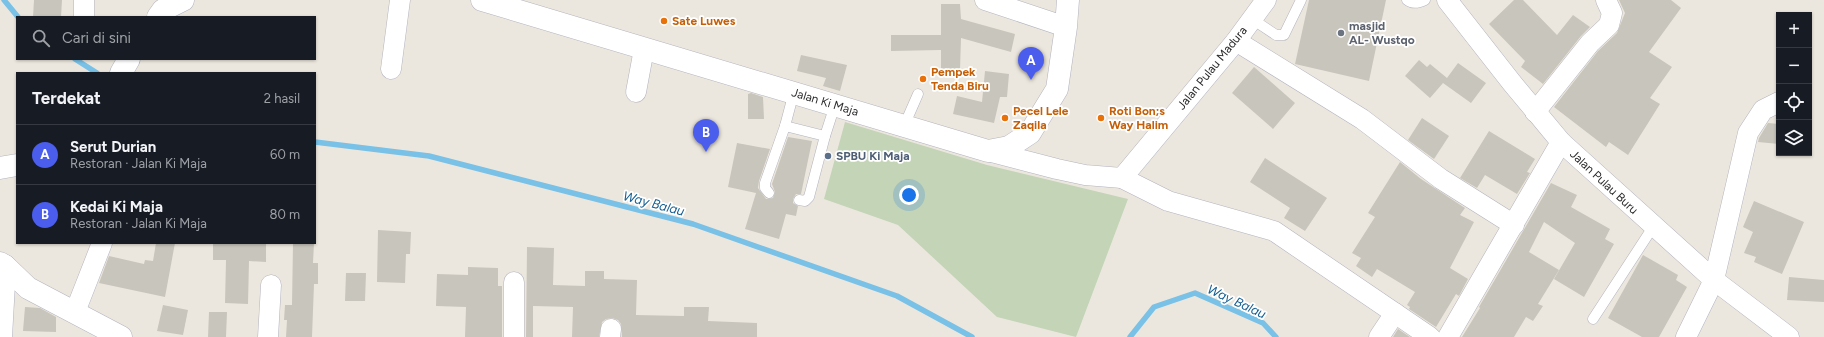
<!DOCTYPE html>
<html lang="id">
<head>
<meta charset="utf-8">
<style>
  :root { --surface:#171b24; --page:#20242c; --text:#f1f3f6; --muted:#9ea1a6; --line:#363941; --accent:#4a5ded }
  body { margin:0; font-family:Figtree,sans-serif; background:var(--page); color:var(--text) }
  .controls { position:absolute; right:12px; top:12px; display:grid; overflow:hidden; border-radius:0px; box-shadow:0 1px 3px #0004 }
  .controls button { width:36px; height:36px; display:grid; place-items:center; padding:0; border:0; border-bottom:1px solid var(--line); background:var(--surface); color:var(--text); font:20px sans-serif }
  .you { position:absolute; left:909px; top:195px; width:14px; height:14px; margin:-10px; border:3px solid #fff; border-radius:50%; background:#1a73e8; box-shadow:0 0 0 6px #1a73e833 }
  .badge { display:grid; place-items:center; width:26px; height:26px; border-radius:50%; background:var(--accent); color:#fff; font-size:13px; font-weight:700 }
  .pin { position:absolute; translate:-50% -33px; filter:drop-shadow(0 1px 2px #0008) }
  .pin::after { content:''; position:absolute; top:21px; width:14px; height:12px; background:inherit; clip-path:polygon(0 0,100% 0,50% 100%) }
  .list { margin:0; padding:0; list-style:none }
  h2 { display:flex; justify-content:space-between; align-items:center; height:52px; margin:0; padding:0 16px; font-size:17px }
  h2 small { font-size:13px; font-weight:400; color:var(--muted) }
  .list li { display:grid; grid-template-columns:26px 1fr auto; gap:12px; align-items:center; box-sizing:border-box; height:60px; padding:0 16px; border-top:1px solid var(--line) }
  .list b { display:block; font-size:15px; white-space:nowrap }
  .list p { margin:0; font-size:13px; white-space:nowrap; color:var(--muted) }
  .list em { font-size:13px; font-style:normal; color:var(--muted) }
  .icon { flex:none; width:22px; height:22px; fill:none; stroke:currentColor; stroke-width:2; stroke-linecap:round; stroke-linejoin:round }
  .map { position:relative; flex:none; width:1824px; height:337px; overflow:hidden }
  .search { position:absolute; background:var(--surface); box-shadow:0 1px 3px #0004; left:16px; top:16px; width:300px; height:44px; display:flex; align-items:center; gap:10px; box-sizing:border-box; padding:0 14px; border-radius:0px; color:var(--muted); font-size:15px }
  .panel { position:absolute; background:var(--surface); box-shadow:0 1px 3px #0004; left:16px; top:72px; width:300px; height:172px; border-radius:0px }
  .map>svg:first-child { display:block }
  .cemetery { fill:#c3d4b7 }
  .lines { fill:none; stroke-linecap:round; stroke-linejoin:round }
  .stream { stroke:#79c1e6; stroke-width:5.5 }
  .building { fill:#c8c5bd }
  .lane-casing { stroke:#b2b3be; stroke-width:11 }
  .street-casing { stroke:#b2b3be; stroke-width:21 }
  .secondary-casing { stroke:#b2b3be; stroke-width:23 }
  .lane { stroke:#fff; stroke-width:10 }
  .street { stroke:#fff; stroke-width:20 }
  .secondary { stroke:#fff; stroke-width:22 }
  .food-dot { fill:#e8710a; stroke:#fff; stroke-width:1.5 }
  .worship-dot { fill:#6b7280; stroke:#fff; stroke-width:1.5 }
  .service-dot { fill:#5c6f8a; stroke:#fff; stroke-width:1.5 }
  .labels { text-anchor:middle; stroke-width:3.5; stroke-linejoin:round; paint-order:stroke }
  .food-label { font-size:12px; font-weight:bold; fill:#c56008; stroke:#fff; text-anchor:start }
  .worship-label { font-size:12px; font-weight:bold; fill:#5b616d; stroke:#fff; text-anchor:start }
  .street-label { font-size:12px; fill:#2b2b2b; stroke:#fff }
  .service-label { font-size:12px; font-weight:bold; fill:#4e5e75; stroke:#fff; text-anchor:start }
  .water-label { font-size:13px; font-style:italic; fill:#176093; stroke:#fff }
</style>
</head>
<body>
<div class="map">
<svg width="1824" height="337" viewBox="0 0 1824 337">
  <rect width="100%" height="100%" fill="#ece7de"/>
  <polygon class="cemetery" points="845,122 987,165 1128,199 1076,337 997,317 898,225 824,199"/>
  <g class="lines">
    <g class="stream">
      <polyline points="4,0 18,17"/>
      <polyline points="75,59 97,73"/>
      <polyline points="315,142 429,156 693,224 897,296 972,337"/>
      <polyline points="1130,337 1154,307 1195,293 1263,323 1276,337"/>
    </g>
  </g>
  <g class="building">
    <polygon points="34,0 62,0 61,17 33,17"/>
    <polygon points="1309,0 1386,0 1369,81 1295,64"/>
    <polygon points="1514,0 1523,0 1557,35 1573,15 1590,27 1581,36 1543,84 1521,67 1525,61 1489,24"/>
    <polygon points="1619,0 1671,0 1681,8 1649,52 1672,67 1650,98 1660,104 1628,155 1609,142 1606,147 1554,107 1598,51 1617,33 1625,13"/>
    <polygon points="941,4 960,4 961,19 1015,34 1011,52 961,38 960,70 941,70 941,50 891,51 891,35 941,35"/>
    <polygon points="801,55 847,65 840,91 823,86 826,78 797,71"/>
    <polygon points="1419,60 1427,67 1430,64 1447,78 1458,63 1486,83 1471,103 1443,83 1430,98 1405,76"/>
    <polygon points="1254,67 1295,103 1273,129 1232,93"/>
    <polygon points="985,71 1009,74 1007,97 1000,97 994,123 953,114 957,96 982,102"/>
    <polygon points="751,93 763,97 764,119 748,119 748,94"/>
    <polygon points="1422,118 1449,136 1434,159 1408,140"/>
    <polygon points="1768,123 1779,124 1779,144 1758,142 1759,138"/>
    <polygon points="1489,131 1535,159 1527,172 1530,173 1517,194 1485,175 1477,188 1460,178"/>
    <polygon points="788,137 812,141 801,194 796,194 793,199 793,203 798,206 796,216 786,214 779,239 745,229 756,193 728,187 737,143 770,149 759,181 758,188 766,199 773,198 775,192 772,184"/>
    <polygon points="1265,158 1327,198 1305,231 1284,218 1290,208 1250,182"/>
    <polygon points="1400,162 1421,179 1465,208 1460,215 1474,222 1450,268 1468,279 1459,296 1456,294 1436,327 1409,309 1410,307 1407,305 1415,292 1377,269 1372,277 1356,266 1361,258 1352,253 1375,217 1368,213"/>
    <polygon points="1551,183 1577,195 1571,207 1610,229 1605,239 1614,244 1584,297 1554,279 1575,243 1544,222 1529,252 1559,270 1538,304 1543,306 1533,321 1526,317 1514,337 1462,337 1480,308 1479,307"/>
    <polygon points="1754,201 1804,222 1782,274 1754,262 1756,257 1744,253 1753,232 1743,227"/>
    <polygon points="378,230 411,232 410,254 406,254 405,283 377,282"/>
    <polygon points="156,243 175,243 165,297 99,283 109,256 144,264 145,260 153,261"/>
    <polygon points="213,243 266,243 266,262 249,261 248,304 225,303 226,260 213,260"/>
    <polygon points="293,243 314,243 313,263 318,263 318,284 314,284 312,337 286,337 287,320 284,320 285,305 292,305"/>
    <polygon points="527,247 554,248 553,285 585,286 585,271 604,271 604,279 637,280 636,315 684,316 684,307 709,307 708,321 757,323 757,337 622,337 621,324 618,320 612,318 606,319 602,322 599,337 572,337 573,307 533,306 533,337 526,337"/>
    <polygon points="1643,255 1678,275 1676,280 1687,287 1659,337 1642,337 1608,318"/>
    <polygon points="468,267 498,268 498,286 502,286 502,337 465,337 466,307 436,306 437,274 468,275"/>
    <polygon points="346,273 366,273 365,301 345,301"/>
    <polygon points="1789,277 1824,280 1824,302 1787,300"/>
    <polygon points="163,305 188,310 183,335 157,331"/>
    <polygon points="25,307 40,308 56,317 56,332 23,331"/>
    <polygon points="209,312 227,312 226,337 208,337"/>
    <polygon points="1398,329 1410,337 1393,337"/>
  </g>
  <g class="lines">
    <defs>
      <g id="lane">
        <path d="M 1407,0 C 1413,5 1419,3 1425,0"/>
        <polyline points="1252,19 1276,35 1284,35 1301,0"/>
        <polyline points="785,126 825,136"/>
        <polyline points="904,126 918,94"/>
        <polyline points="769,193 765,188 765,183 785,126 794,92"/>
        <polyline points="799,200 805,201 809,197 825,136 835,105"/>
        <polyline points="1593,319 1653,227"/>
      </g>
      <g id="street">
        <polyline points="84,0 84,17"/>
        <polyline points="985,0 1066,27"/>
        <polyline points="1447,0 1512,83 1561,142 1714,280 1789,337"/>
        <polyline points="1236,41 1362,119 1441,179 1514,225"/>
        <polyline points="391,69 400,0"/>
        <polyline points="636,92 644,49"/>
        <polyline points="1535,112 1590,43 1609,25 1612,13 1606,0"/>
        <polyline points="988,151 1057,169 1085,175 1122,178 1236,41 1266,0"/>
        <polyline points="1122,178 1168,201 1274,231 1430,337"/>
        <polyline points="75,312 102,243"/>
        <polyline points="268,337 271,285"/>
        <polyline points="514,337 514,282"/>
        <polyline points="610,337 611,329"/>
        <polyline points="1379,337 1395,313"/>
        <polyline points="1448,337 1561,142"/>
        <polyline points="1686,337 1714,280 1748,133 1763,110 1779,102"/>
      </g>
      <g id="secondary">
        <polyline points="482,0 988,151 1009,147 1030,133 1057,89 1066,27 1068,0"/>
        <polyline points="158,17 163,10 183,0"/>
        <polyline points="121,73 129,59"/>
        <polyline points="0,168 17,165"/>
        <polyline points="0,263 5,266 28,288 121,337"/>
        <polyline points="1,337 5,266"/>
      </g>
    </defs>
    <use href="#lane" class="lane-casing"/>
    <use href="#street" class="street-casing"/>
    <use href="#secondary" class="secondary-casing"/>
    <use href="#lane" class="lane"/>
    <use href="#street" class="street"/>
    <use href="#secondary" class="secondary"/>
  </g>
  <g class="food-dot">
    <circle cx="664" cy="21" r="4"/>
    <circle cx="923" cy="79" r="4"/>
    <circle cx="1005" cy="118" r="4"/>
    <circle cx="1101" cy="118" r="4"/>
  </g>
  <circle class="worship-dot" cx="1341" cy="33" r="4"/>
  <circle class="service-dot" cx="828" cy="156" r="4"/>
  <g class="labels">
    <g class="food-label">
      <text x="672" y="25">Sate Luwes</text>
      <text x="931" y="76">Pempek<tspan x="931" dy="14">Tenda Biru</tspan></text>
      <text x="1013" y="115">Pecel Lele<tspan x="1013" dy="14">Zaqila</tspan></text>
      <text x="1109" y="115">Roti Bon;s<tspan x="1109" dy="14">Way Halim</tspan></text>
    </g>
    <g class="worship-label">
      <text x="1349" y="30">masjid<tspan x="1349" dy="14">AL- Wustqo</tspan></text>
    </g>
    <g class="street-label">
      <text transform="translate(1212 68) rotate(-51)" y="4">Jalan Pulau Madura</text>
      <text transform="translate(825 102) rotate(17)" y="4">Jalan Ki Maja</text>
      <text transform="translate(1604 182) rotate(43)" y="4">Jalan Pulau Buru</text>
    </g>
    <g class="service-label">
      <text x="836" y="160">SPBU Ki Maja</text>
    </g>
    <g class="water-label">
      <text transform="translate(654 203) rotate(15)" y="5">Way Balau</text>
      <text transform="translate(1237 301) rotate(25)" y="5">Way Balau</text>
    </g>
  </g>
</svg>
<div class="controls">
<button>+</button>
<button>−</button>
<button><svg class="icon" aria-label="locate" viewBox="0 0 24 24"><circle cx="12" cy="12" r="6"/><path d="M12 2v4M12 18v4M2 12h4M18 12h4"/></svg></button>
<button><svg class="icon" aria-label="layers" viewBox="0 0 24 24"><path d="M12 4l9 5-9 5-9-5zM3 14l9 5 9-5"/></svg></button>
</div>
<div class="you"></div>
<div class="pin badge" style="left:1031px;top:80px">A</div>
<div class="pin badge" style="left:706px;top:152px">B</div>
<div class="search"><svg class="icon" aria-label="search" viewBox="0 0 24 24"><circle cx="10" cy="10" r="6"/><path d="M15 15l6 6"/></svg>Cari di sini</div>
<section class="panel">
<h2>Terdekat<small>2 hasil</small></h2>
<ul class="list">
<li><span class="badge">A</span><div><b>Serut Durian</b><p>Restoran · Jalan Ki Maja</p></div><em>60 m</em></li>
<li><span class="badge">B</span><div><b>Kedai Ki Maja</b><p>Restoran · Jalan Ki Maja</p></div><em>80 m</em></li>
</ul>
</section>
</div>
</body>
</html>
